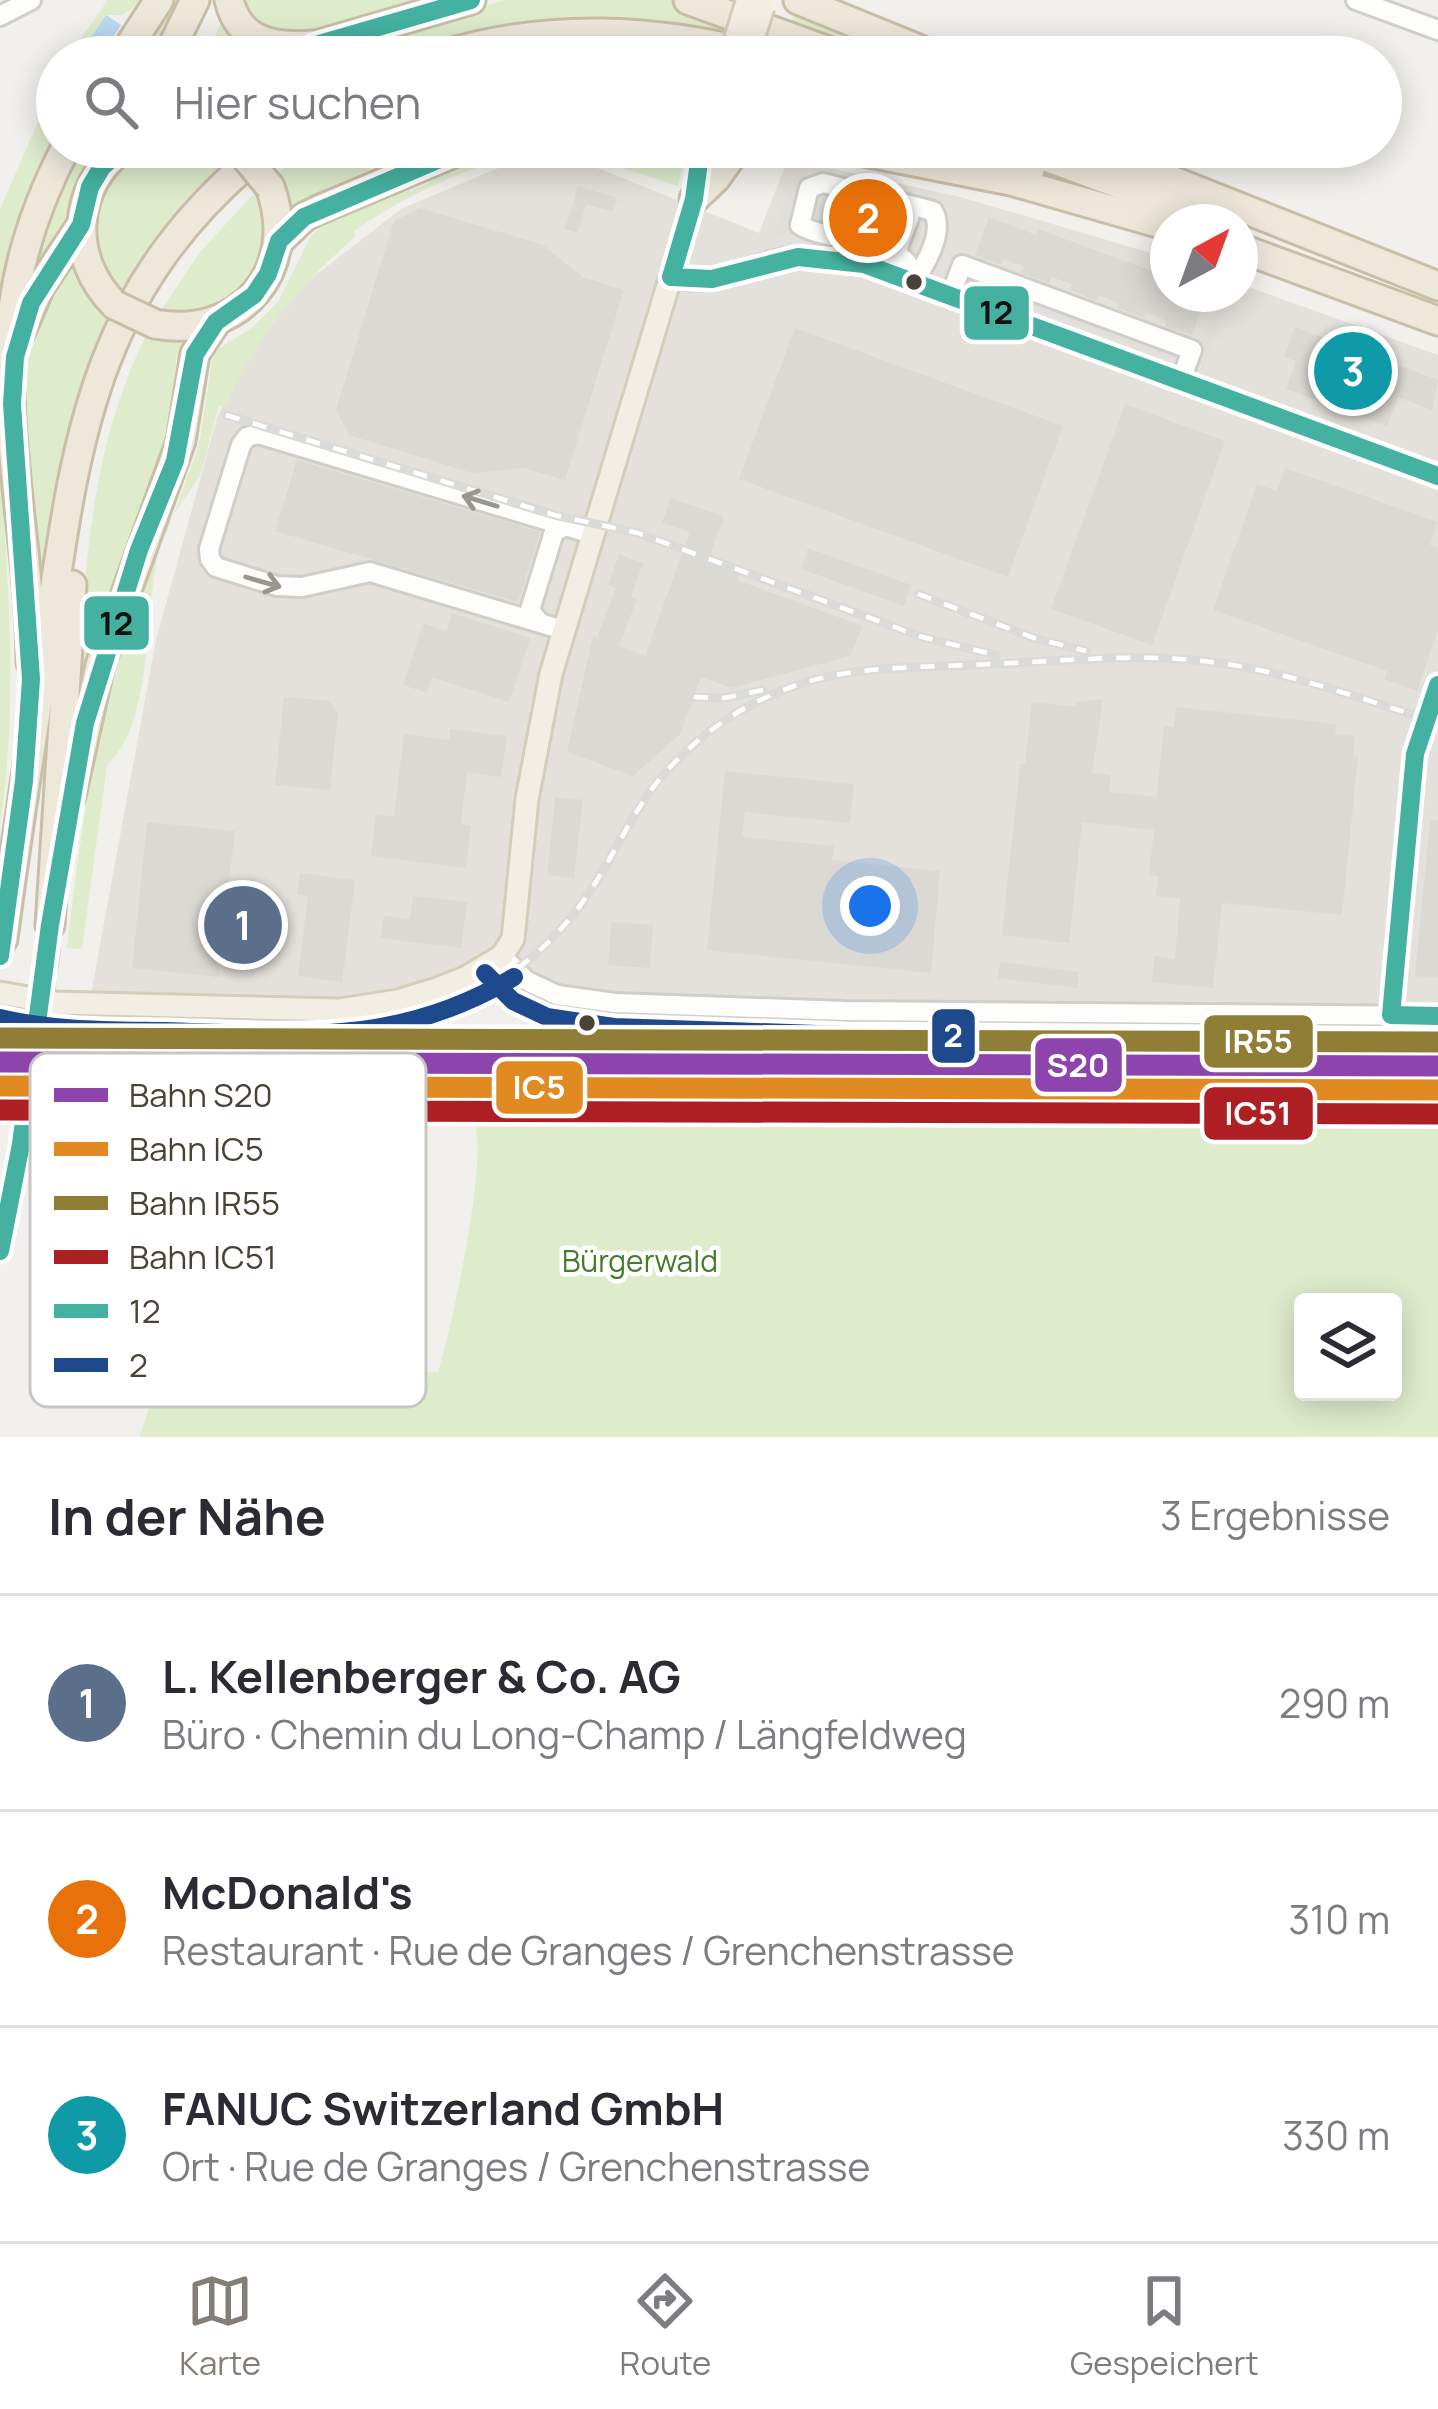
<!DOCTYPE html>
<html lang="de">
<head>
<meta charset="utf-8">
<style>
  :root { --surface:#fff; --page:#f2f2f3; --text:#2b2b33; --muted:#7c7c81; --line:#e1e1e2; --accent:#837f76 }
  body { margin:0; font-family:Manrope,sans-serif; background:var(--page); color:var(--text) }
  .controls { position:absolute; right:36px; bottom:36px; display:grid; overflow:hidden; border-radius:12px; box-shadow:0 6px 30px #0003 }
  .controls button { width:108px; height:108px; display:grid; place-items:center; padding:0; border:0; border-bottom:3px solid var(--line); background:var(--surface); color:var(--text); font:60px sans-serif }
  .compass { position:absolute; left:1150px; top:204px; width:108px; height:108px; border-radius:50%; background:var(--surface); box-shadow:0 6px 30px #0003; rotate:41deg }
  .you { position:absolute; left:870px; top:906px; width:42px; height:42px; margin:-30px; border:9px solid #fff; border-radius:50%; background:#1a73e8; box-shadow:0 0 0 18px #1a73e833 }
  .badge { display:grid; place-items:center; width:78px; height:78px; border-radius:50%; background:var(--accent); color:#fff; font-size:39px; font-weight:700 }
  .pin { position:absolute; translate:-50% -50%; border:6px solid #fff; box-shadow:0 3px 12px #0006 }
  .list { margin:0; padding:0; list-style:none }
  h2 { display:flex; justify-content:space-between; align-items:center; height:156px; margin:0; padding:0 48px; font-size:51px }
  h2 small { font-size:39px; font-weight:400; color:var(--muted) }
  .list li { display:grid; grid-template-columns:78px 1fr auto; gap:36px; align-items:center; box-sizing:border-box; height:216px; padding:0 48px; border-top:3px solid var(--line) }
  .list b { display:block; font-size:45px; white-space:nowrap }
  .list p { margin:0; font-size:39px; white-space:nowrap; color:var(--muted) }
  .list em { font-size:39px; font-style:normal; color:var(--muted) }
  .icon { flex:none; width:66px; height:66px; fill:none; stroke:currentColor; stroke-width:2; stroke-linecap:round; stroke-linejoin:round }
  .map { position:relative; flex:none; width:1438px; height:1437px; overflow:hidden }
  .search { position:absolute; background:var(--surface); box-shadow:0 6px 30px #0003; left:36px; right:36px; top:36px; height:132px; display:flex; align-items:center; gap:30px; box-sizing:border-box; padding:0 42px; border-radius:66px; color:var(--muted); font-size:45px }
  .sheet { height:804px; background:var(--surface) }
  nav { display:flex; justify-content:space-around; align-items:center; box-sizing:border-box; height:168px; border-top:3px solid var(--line); background:var(--surface); font-size:33px; color:var(--muted) }
  nav a { display:grid; justify-items:center; gap:6px }
  nav .on { color:var(--accent) }
  .map>svg:first-child { display:block }
  .industrial { fill:#e4e0db }
  .green { fill:#deeccc; fill-rule:evenodd }
  .parking { fill:#e1dfdc }
  .water { fill:#bcd9f0 }
  .building { fill:#dbd9d4 }
  .lines { fill:none; stroke-linecap:round; stroke-linejoin:round }
  .highway-tunnel { stroke:#cfcdc8; stroke-width:27; stroke-dasharray:27 14; stroke-linecap:butt }
  .minor-casing { stroke:#cfcec9; stroke-width:24 }
  .major-casing { stroke:#d3cdb9; stroke-width:27 }
  .highway-casing { stroke:#c9bea7; stroke-width:33 }
  .minor { stroke:#fdfdfc; stroke-width:18 }
  .major { stroke:#f2eee4; stroke-width:21 }
  .highway { stroke:#ede8da; stroke-width:27 }
  .rail-casing { stroke:#dadad9; stroke-width:9 }
  .rail { stroke:#fff; stroke-width:4.5; stroke-dasharray:14; stroke-linecap:butt }
  .major-bridge-casing { stroke:#d3cdb9; stroke-width:27; stroke-linecap:butt }
  .highway-bridge-casing { stroke:#c9bea7; stroke-width:33; stroke-linecap:butt }
  .major-bridge { stroke:#f2eee4; stroke-width:21 }
  .highway-bridge { stroke:#ede8da; stroke-width:27 }
  .bus-1-casing { stroke:#fff; stroke-width:27 }
  .bus-2-casing { stroke:#fff; stroke-width:27 }
  .bus-1 { stroke:#45b2a1; stroke-width:18 }
  .bus-2 { stroke:#1e498c; stroke-width:18 }
  .rail-1-casing { stroke:#fff; stroke-width:30 }
  .rail-2-casing { stroke:#fff; stroke-width:30 }
  .rail-3-casing { stroke:#fff; stroke-width:30 }
  .rail-4-casing { stroke:#fff; stroke-width:30 }
  .rail-1 { stroke:#8e44ad; stroke-width:21 }
  .rail-2 { stroke:#e18a22; stroke-width:21 }
  .rail-3 { stroke:#917e36; stroke-width:21 }
  .rail-4 { stroke:#ad1f23; stroke-width:21 }
  .oneway { stroke:#999690 }
  .bus-dot { fill:#484237; stroke:#fff; stroke-width:4.5 }
  .labels { text-anchor:middle; stroke-width:9; stroke-linejoin:round; paint-order:stroke }
  .park-label { font-size:30px; fill:#457b29; stroke:#fff }
  .key { fill:#fff; stroke:#c8c6c3; stroke-width:3 }
  .key-label { font-size:33px; fill:#484237 }
  .line-badge { stroke:#fff; stroke-width:4.5 }
  .badge-label { font-size:33px; text-anchor:middle; font-weight:bold; fill:#fff }
  .pale-badge-label { font-size:33px; text-anchor:middle; font-weight:bold; fill:#111 }
</style>
</head>
<body>
<div class="map">
<svg width="1438" height="1437" viewBox="0 0 1438 1437">
  <rect width="100%" height="100%" fill="#f1f0ec"/>
  <polygon class="industrial" points="544,159 585,163 759,233 788,159 964,198 1168,258 1168,294 1240,294 1240,284 1438,355 1438,1016 557,995 502,956 398,1001 89,1005 156,640 217,418 257,338 303,285 401,209 508,164"/>
  <g class="green">
    <polygon points="108,0 146,0 122,15 106,15 78,57 68,57"/>
    <polygon points="165,0 184,0 155,57 129,57"/>
    <path d="M 241,0 L 418,0 C 384,10 308,42 275,33 C 257,29 249,15 241,0 Z"/>
    <polygon points="505,0 669,0 725,19 720,33 632,20 559,20 438,44 400,57 310,57"/>
    <polygon points="796,9 918,57 878,57 790,25"/>
    <polygon points="223,18 274,53 268,57 205,57"/>
    <polygon points="57,78 57,134 14,238 0,304 0,209"/>
    <polygon points="74,147 104,147 70,218 27,284 35,240"/>
    <polygon points="144,147 216,147 235,158 122,297 99,268 92,207 124,158"/>
    <polygon points="313,147 418,147 291,205 278,173"/>
    <path d="M 491,147 L 687,147 L 678,186 C 648,177 618,165 588,159 C 507,142 419,187 354,231 L 356,236 C 300,285 256,337 226,406 L 219,405 L 201,474 L 174,514 L 199,445 L 212,360 L 218,349 L 253,327 L 278,302 L 311,236 L 331,219 L 407,182 L 411,191 L 429,183 L 427,174 Z"/>
    <polygon points="259,188 269,235 250,284 212,312 158,315 200,252"/>
    <path d="M 73,258 L 92,299 L 111,321 L 75,409 L 39,583 C 32,524 11,383 30,331 C 39,306 59,281 73,258 Z"/>
    <path d="M 146,336 L 183,342 L 176,362 L 172,433 L 75,722 C 84,592 86,455 146,336 Z"/>
    <path d="M 0,468 C 9,588 18,704 0,825 Z"/>
    <path d="M 172,519 C 166,533 159,548 156,564 C 146,619 151,726 107,765 L 82,949 L 67,948 C 81,827 96,719 136,603 C 146,574 153,543 172,519 Z"/>
    <path d="M 1298,1083 C 1345,1084 1391,1104 1438,1101 L 1438,1437 L 139,1437 L 159,1380 L 178,1285 L 46,1302 L 37,1291 L 39,1276 L 66,1261 L 189,1221 L 217,1186 L 233,1097 L 366,1091 L 377,1136 L 364,1203 L 357,1270 L 385,1352 L 407,1370 L 438,1372 C 451,1331 491,1150 473,1118 L 455,1106 L 453,1091 L 458,1087 L 984,1089 ZM 1303,1302 L 1393,1302 L 1393,1392 L 1303,1392 Z"/>
  </g>
  <g class="parking">
    <polygon points="805,178 785,235 774,236 793,179"/>
    <polygon points="967,274 1174,349 1170,359 963,283"/>
    <polygon points="1218,298 1228,302 1204,368 1193,365"/>
  </g>
  <polygon class="water" points="106,15 121,25 100,57 78,57"/>
  <g class="building">
    <polygon points="578,186 617,198 613,212 586,204 578,233 565,229"/>
    <polygon points="835,200 874,210 892,224 889,232 876,233 828,221"/>
    <polygon points="420,208 543,245 583,277 624,290 565,480 524,468 472,473 349,435 336,410 394,221"/>
    <polygon points="989,217 1036,235 1038,229 1168,277 1168,294 1207,294 1192,335 1165,326 1167,321 1146,312 1144,318 1117,308 1119,303 1098,295 1096,300 1070,290 1072,284 1051,277 1049,283 1022,273 1024,266 1003,259 1001,265 975,255"/>
    <polygon points="1295,327 1438,380 1432,410 1398,397 1387,426 1286,389 1296,361 1284,357"/>
    <polygon points="795,328 1063,426 1008,577 739,479"/>
    <polygon points="1125,404 1225,441 1152,645 1051,609"/>
    <polygon points="297,460 540,532 518,602 275,531"/>
    <polygon points="1285,468 1438,522 1430,545 1438,548 1438,630 1417,691 1384,679 1387,671 1213,610 1257,484 1277,491"/>
    <polygon points="671,498 724,517 708,560 740,571 737,580 863,626 850,656 732,688 701,677 680,734 633,776 567,752 593,636 597,638 616,588 608,585 619,554 643,563 631,597 637,599 619,646 645,656 690,532 662,523"/>
    <polygon points="808,548 911,585 904,606 801,569"/>
    <polygon points="452,613 530,638 509,702 432,677 427,693 403,685 423,623 446,631"/>
    <polygon points="284,697 330,701 338,713 330,790 275,785"/>
    <polygon points="1103,699 1092,773 1111,775 1109,792 1157,797 1164,726 1174,727 1176,707 1336,724 1335,734 1355,736 1353,755 1358,756 1342,915 1222,903 1213,988 1152,982 1154,956 1175,959 1180,899 1156,896 1158,876 1149,875 1154,830 1082,822 1069,943 1002,935 1020,764 1025,764 1032,702 1076,707 1077,702"/>
    <polygon points="450,729 507,736 501,777 467,772 461,824 471,826 466,868 371,856 376,815 394,817 404,734 449,740"/>
    <polygon points="725,771 854,784 850,823 745,812 742,837 834,846 832,860 940,871 931,973 707,950"/>
    <polygon points="555,797 583,800 574,878 547,875"/>
    <polygon points="1430,820 1438,820 1438,978 1415,976"/>
    <polygon points="147,822 235,831 227,899 270,904 265,952 222,948 219,977 132,968"/>
    <polygon points="300,873 355,880 342,982 298,976 308,896 297,895"/>
    <polygon points="413,896 467,902 461,948 381,938 384,916 410,919"/>
    <polygon points="611,922 653,925 650,968 608,965"/>
    <polygon points="1000,962 1079,972 1077,988 998,978"/>
  </g>
  <g class="lines">
    <polyline class="highway-tunnel" points="0,1251 21,1144 48,946"/>
    <defs>
      <g id="minor">
        <polyline points="1356,0 1438,30"/>
        <polyline points="0,16 31,0"/>
        <path d="M 823,183 L 933,211 C 945,231 926,267 910,283 C 910,279 910,267 908,264 C 895,242 819,239 800,225 L 809,188 Z"/>
        <polyline points="883,244 898,247 909,218 886,205"/>
        <path d="M 671,277 C 710,289 739,268 776,260 C 806,253 834,257 864,264 L 1438,476"/>
        <polyline points="950,297 962,265 1192,350 1180,383"/>
        <polyline points="539,622 530,610 554,532 565,526"/>
        <polyline points="563,630 370,572 302,587 277,586 216,567 210,559 209,549 241,445 247,437 258,434 592,534"/>
        <polyline points="502,956 527,981 557,995 615,1003 845,1011 1438,1016"/>
        <polyline points="1391,1015 1415,754 1438,685"/>
      </g>
      <polyline id="major" points="0,993 56,1003 340,1010 398,1001 437,989 465,978 502,956 513,939 527,799 551,674 694,199 715,147"/>
      <g id="highway">
        <path d="M 229,0 C 239,42 274,48 312,45"/>
        <polyline points="688,0 845,57"/>
        <polyline points="798,0 938,57"/>
        <polyline points="122,57 159,0"/>
        <polyline points="167,57 195,0"/>
        <polyline points="290,57 316,45 471,0"/>
        <path d="M 436,57 C 546,22 656,28 767,57"/>
        <polyline points="839,147 1011,181 1168,226"/>
        <polyline points="967,147 1030,170"/>
        <polyline points="1019,147 1222,222"/>
        <polyline points="1088,147 1438,286"/>
        <polyline points="694,199 716,178 738,147"/>
        <polyline points="279,241 304,217 318,210 468,147"/>
        <polyline points="1240,248 1438,321"/>
        <path d="M 115,305 C 68,259 71,187 124,147"/>
        <path d="M 155,324 C 241,340 300,269 270,187"/>
        <polyline points="21,331 40,287 81,225"/>
        <path d="M 31,663 C 31,553 3,442 11,331 C 15,266 36,205 66,147"/>
        <polyline points="71,796 100,665 181,441 195,354 216,322"/>
        <polyline points="50,925 72,585"/>
        <path d="M 3,939 C 16,839 32,740 47,640 C 77,435 93,287 267,147"/>
      </g>
    </defs>
    <use href="#minor" class="minor-casing"/>
    <use href="#major" class="major-casing"/>
    <use href="#highway" class="highway-casing"/>
    <use href="#minor" class="minor"/>
    <use href="#major" class="major"/>
    <use href="#highway" class="highway"/>
    <defs>
      <g id="rail">
        <polyline points="226,415 554,515 638,533 922,637 996,655"/>
        <polyline points="918,594 1034,638 1086,651"/>
        <polyline points="694,697 724,698 763,690"/>
        <path d="M 0,1041 C 137,1041 343,1058 467,999 C 519,974 564,934 594,885 C 620,844 638,800 673,764 C 707,729 748,702 794,686 C 857,664 926,668 992,664 C 1067,661 1144,652 1219,663 C 1293,673 1366,701 1438,722"/>
      </g>
    </defs>
    <use href="#rail" class="rail-casing"/>
    <use href="#rail" class="rail"/>
    <defs>
      <g id="major-bridge">
        <polyline points="730,57 747,2"/>
        <polyline points="747,57 763,7"/>
      </g>
      <g id="highway-bridge">
        <polyline points="238,148 270,187"/>
        <polyline points="115,305 155,324"/>
      </g>
    </defs>
    <use href="#major-bridge" class="major-bridge-casing"/>
    <use href="#highway-bridge" class="highway-bridge-casing"/>
    <use href="#major-bridge" class="major-bridge"/>
    <use href="#highway-bridge" class="highway-bridge"/>
    <defs>
      <g id="bus-1">
        <polyline points="290,57 316,45 471,0"/>
        <polyline points="701,147 694,199 671,277 712,279 798,257 864,264 1438,476"/>
        <polyline points="1438,685 1415,754 1391,1015 1438,1016"/>
        <polyline points="0,956 24,781 31,679 12,404 15,357 31,303 81,225 90,187 102,167 124,147"/>
        <polyline points="0,1251 21,1144 50,925 85,723 139,550 175,461 195,354 216,322 254,295 268,274 279,241 304,217 468,147"/>
      </g>
      <g id="bus-2">
        <polyline points="485,973 513,1001 547,1017 614,1027 845,1035 1438,1040"/>
        <path d="M 0,1018 C 55,1031 110,1030 165,1031 C 296,1035 398,1047 514,977"/>
      </g>
    </defs>
    <use href="#bus-1" class="bus-1-casing"/>
    <use href="#bus-2" class="bus-2-casing"/>
    <use href="#bus-1" class="bus-1"/>
    <use href="#bus-2" class="bus-2"/>
    <defs>
      <polyline id="rail-1" points="0,1062 1438,1066"/>
      <polyline id="rail-2" points="0,1086 1438,1090"/>
      <polyline id="rail-3" points="0,1038 1438,1042"/>
      <polyline id="rail-4" points="0,1110 1438,1114"/>
    </defs>
    <use href="#rail-1" class="rail-1-casing"/>
    <use href="#rail-2" class="rail-2-casing"/>
    <use href="#rail-3" class="rail-3-casing"/>
    <use href="#rail-4" class="rail-4-casing"/>
    <use href="#rail-1" class="rail-1"/>
    <use href="#rail-2" class="rail-2"/>
    <use href="#rail-3" class="rail-3"/>
    <use href="#rail-4" class="rail-4"/>
  </g>
  <defs><path id="oneway-shaft" d="M-6 0H5M1.5-3L5.5 0L1.5 3" fill="none" stroke-width="1.6" stroke-linecap="round" stroke-linejoin="round" transform="scale(3)"/></defs>
  <g class="oneway">
    <use href="#oneway-shaft" transform="translate(480 501) rotate(-163)"/>
    <use href="#oneway-shaft" transform="translate(263 582) rotate(16)"/>
  </g>
  <g class="bus-dot">
    <circle cx="914" cy="282" r="10"/>
    <circle cx="587" cy="1023" r="10"/>
  </g>
  <g class="labels">
    <g class="park-label">
      <text x="640" y="1272">Bürgerwald</text>
    </g>
  </g>
  <rect x="30" y="1053" width="396" height="354" rx="18" class="key"/>
  <rect x="54" y="1088" width="54" height="14" fill="#8e44ad"/>
  <rect x="54" y="1142" width="54" height="14" fill="#e18a22"/>
  <rect x="54" y="1196" width="54" height="14" fill="#917e36"/>
  <rect x="54" y="1250" width="54" height="14" fill="#ad1f23"/>
  <rect x="54" y="1304" width="54" height="14" fill="#45b2a1"/>
  <rect x="54" y="1358" width="54" height="14" fill="#1e498c"/>
  <g class="key-label">
    <text x="129" y="1107">Bahn S20</text>
    <text x="129" y="1161">Bahn IC5</text>
    <text x="129" y="1215">Bahn IR55</text>
    <text x="129" y="1269">Bahn IC51</text>
    <text x="129" y="1323">12</text>
    <text x="129" y="1377">2</text>
  </g>
  <g class="line-badge">
    <rect x="962" y="284" width="69" height="58" rx="12" fill="#45b2a1"/>
    <rect x="82" y="594" width="69" height="58" rx="12" fill="#45b2a1"/>
    <rect x="930" y="1007" width="47" height="58" rx="12" fill="#1e498c"/>
    <rect x="1202" y="1013" width="113" height="57" rx="12" fill="#917e36"/>
    <rect x="1033" y="1036" width="91" height="58" rx="12" fill="#8e44ad"/>
    <rect x="494" y="1059" width="91" height="57" rx="12" fill="#e18a22"/>
    <rect x="1202" y="1085" width="113" height="57" rx="12" fill="#ad1f23"/>
  </g>
  <g class="badge-label">
    <text x="953" y="1047">2</text>
    <text x="1258" y="1053">IR55</text>
    <text x="1078" y="1077">S20</text>
    <text x="539" y="1099">IC5</text>
    <text x="1258" y="1125">IC51</text>
  </g>
  <g class="pale-badge-label">
    <text x="996" y="324">12</text>
    <text x="116" y="635">12</text>
  </g>
</svg>
<div class="controls">
<button><svg class="icon" aria-label="layers" viewBox="0 0 24 24"><path d="M12 4l9 5-9 5-9-5zM3 14l9 5 9-5"/></svg></button>
</div>
<svg class="compass" viewBox="-18 -18 36 36"><path d="M0-13l5 13h-10z" fill="#e53935"/><path d="M0 13l5-13h-10z" fill="#7c7c81"/></svg>
<div class="you"></div>
<div class="pin badge" style="left:243px;top:925px;background:#5c6f8a">1</div>
<div class="pin badge" style="left:868px;top:218px;background:#e8710a">2</div>
<div class="pin badge" style="left:1353px;top:371px;background:#0f9aa8">3</div>
<div class="search"><svg class="icon" aria-label="search" viewBox="0 0 24 24"><circle cx="10" cy="10" r="6"/><path d="M15 15l6 6"/></svg>Hier suchen</div>
</div>
<section class="sheet">
<h2>In der Nähe<small>3 Ergebnisse</small></h2>
<ul class="list">
<li><span class="badge" style="background:#5c6f8a">1</span><div><b>L. Kellenberger &amp; Co. AG</b><p>Büro · Chemin du Long-Champ / Längfeldweg</p></div><em>290 m</em></li>
<li><span class="badge" style="background:#e8710a">2</span><div><b>McDonald's</b><p>Restaurant · Rue de Granges / Grenchenstrasse</p></div><em>310 m</em></li>
<li><span class="badge" style="background:#0f9aa8">3</span><div><b>FANUC Switzerland GmbH</b><p>Ort · Rue de Granges / Grenchenstrasse</p></div><em>330 m</em></li>
</ul>
</section>
<nav>
<a class="on"><svg class="icon" aria-label="map" viewBox="0 0 24 24"><path d="M3 6l6-2 6 2 6-2v14l-6 2-6-2-6 2zM9 4v14M15 6v14"/></svg>Karte</a>
<a><svg class="icon" aria-label="directions" viewBox="0 0 24 24"><path d="M12 3l9 9-9 9-9-9zM9 14v-3h6M13 9l2 2-2 2"/></svg>Route</a>
<a><svg class="icon" aria-label="saved" viewBox="0 0 24 24"><path d="M7 4h10v16l-5-4-5 4z"/></svg>Gespeichert</a>
</nav>
</body>
</html>
